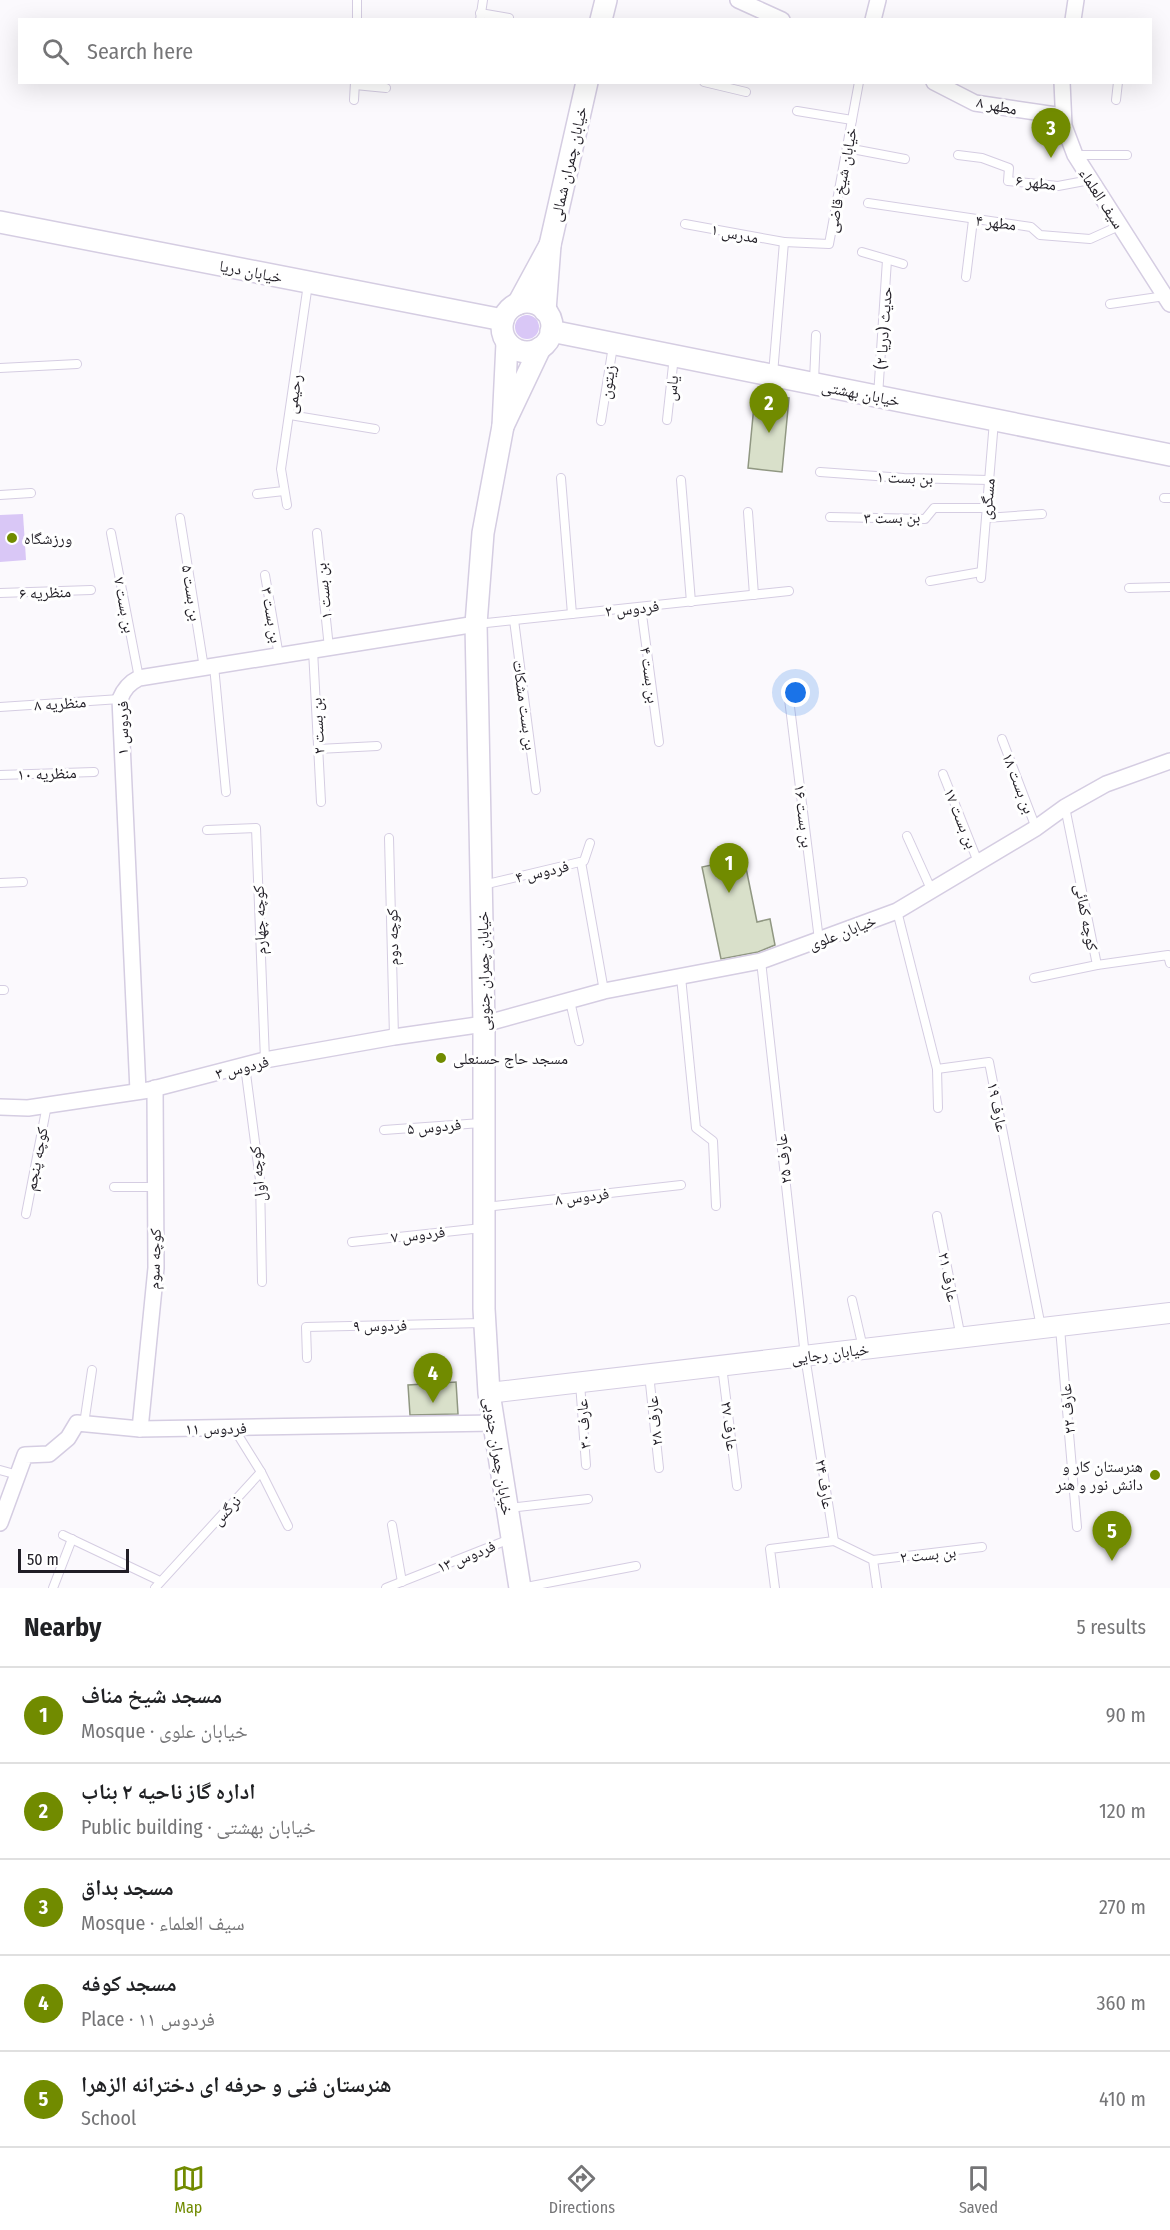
<!DOCTYPE html>
<html lang="en">
<head>
<meta charset="utf-8">
<style>
  :root { --surface:#fff; --page:#f2f2f2; --text:#202124; --muted:#757577; --line:#e0e0e0; --accent:#718b00 }
  body { margin:0; font-family:"Fira Sans Condensed","Noto Naskh Arabic",sans-serif; background:var(--page); color:var(--text) }
  .scale { position:absolute; left:18px; bottom:15px; width:111px; box-sizing:border-box; padding-left:6px; border:3px solid #211e26; border-top:0; font-size:16px; line-height:21px; white-space:nowrap; color:#211e26; -webkit-text-stroke:4px #fff; paint-order:stroke }
  .you { position:absolute; left:796px; top:693px; width:21px; height:21px; margin:-15px; border:4px solid #fff; border-radius:50%; background:#1a73e8; box-shadow:0 0 0 9px #1a73e833 }
  .badge { display:grid; place-items:center; width:39px; height:39px; border-radius:50%; background:var(--accent); color:#fff; font-size:20px; font-weight:700 }
  .pin { position:absolute; translate:-50% -50px; filter:drop-shadow(0 2px 3px #0008) }
  .pin::after { content:''; position:absolute; top:32px; width:21px; height:18px; background:inherit; clip-path:polygon(0 0,100% 0,50% 100%) }
  .list { margin:0; padding:0; list-style:none }
  h2 { display:flex; justify-content:space-between; align-items:center; height:78px; margin:0; padding:0 24px; font-size:26px }
  h2 small { font-size:20px; font-weight:400; color:var(--muted) }
  .list li { display:grid; grid-template-columns:39px 1fr auto; gap:18px; align-items:center; box-sizing:border-box; height:96px; padding:0 24px; border-top:2px solid var(--line) }
  .list b { display:block; font-size:22px; white-space:nowrap }
  .list p { margin:0; font-size:20px; white-space:nowrap; color:var(--muted) }
  .list em { font-size:20px; font-style:normal; color:var(--muted) }
  .icon { flex:none; width:33px; height:33px; fill:none; stroke:currentColor; stroke-width:2; stroke-linecap:round; stroke-linejoin:round }
  .map { position:relative; flex:none; width:1170px; height:1588px; overflow:hidden }
  .search { position:absolute; background:var(--surface); box-shadow:0 6px 24px #0002; left:18px; right:18px; top:18px; height:66px; display:flex; align-items:center; gap:15px; box-sizing:border-box; padding:0 21px; border-radius:0px; color:var(--muted); font-size:22px }
  .sheet { height:558px; background:var(--surface) }
  nav { display:flex; justify-content:space-around; align-items:center; box-sizing:border-box; height:84px; border-top:2px solid var(--line); background:var(--surface); font-size:16px; color:var(--muted) }
  nav a { display:grid; justify-items:center; gap:3px }
  nav .on { color:var(--accent) }
  .map>svg:first-child { display:block }
  .green { fill:#d9c7f6 }
  .building { fill:#d9e0ca; stroke:#909782; stroke-width:1.5 }
  .lines { fill:none; stroke-linecap:round; stroke-linejoin:round }
  .service-casing { stroke:#d5cde2; stroke-width:10 }
  .minor-casing { stroke:#d5cde2; stroke-width:18 }
  .tertiary-casing { stroke:#d5cde2; stroke-width:22 }
  .secondary-casing { stroke:#d5cde2; stroke-width:24 }
  .service { stroke:#fff; stroke-width:8 }
  .minor { stroke:#fff; stroke-width:15 }
  .tertiary { stroke:#fff; stroke-width:20 }
  .secondary { stroke:#fff; stroke-width:21 }
  .poi-dot { fill:#718b00; stroke:#fff; stroke-width:2 }
  .labels { text-anchor:middle; stroke-width:6; stroke-linejoin:round; paint-order:stroke }
  .street-label { font-size:16px; fill:#211e26; stroke:#fff }
  .poi-label { font-size:16px; fill:#211e26; stroke:#fff; text-anchor:start }
</style>
</head>
<body>
<div class="map">
<svg width="1170" height="1588" viewBox="0 0 1170 1588">
  <rect width="100%" height="100%" fill="#fbf9fd"/>
  <g class="green">
    <circle cx="527" cy="327" r="12"/>
    <polygon points="23,514 26,560 0,562 0,515"/>
  </g>
  <g class="building">
    <polygon points="755,395 789,398 782,472 748,468"/>
    <polygon points="744,858 757,922 770,919 775,945 758,952 721,959 702,867"/>
    <polygon points="456,1382 458,1414 410,1415 408,1385"/>
  </g>
  <g class="lines">
    <defs>
      <g id="service">
        <polyline points="480,13 509,18"/>
        <polyline points="357,20 357,0"/>
        <polyline points="480,20 483,0"/>
        <polyline points="704,82 746,92"/>
        <polyline points="355,85 386,88"/>
        <polyline points="354,100 355,82"/>
        <polyline points="1116,100 1118,82"/>
        <polyline points="797,111 852,120"/>
        <polyline points="847,148 905,159"/>
        <polyline points="958,155 982,158 1009,168 1008,181 1058,186 1090,180"/>
        <polyline points="1075,155 1127,155"/>
        <polyline points="868,203 1031,227 1040,235 1090,239 1119,226"/>
        <polyline points="685,224 784,242"/>
        <polyline points="862,252 903,264"/>
        <polyline points="966,277 973,220"/>
        <polyline points="1110,304 1165,296"/>
        <polyline points="0,368 77,364"/>
        <polyline points="773,374 784,242 829,244 859,82"/>
        <polyline points="814,381 816,335"/>
        <polyline points="878,396 887,260"/>
        <polyline points="290,415 375,429"/>
        <polyline points="667,420 674,356"/>
        <polyline points="601,421 613,346"/>
        <polyline points="820,472 904,478 989,480"/>
        <polyline points="561,478 572,614"/>
        <polyline points="681,480 691,602"/>
        <polyline points="257,494 284,491"/>
        <polyline points="0,495 31,493"/>
        <polyline points="1164,498 1170,498"/>
        <polyline points="287,505 281,469 308,284"/>
        <polyline points="748,512 754,595"/>
        <polyline points="830,517 925,519 934,508 987,508"/>
        <polyline points="180,518 204,668"/>
        <polyline points="986,518 1042,514"/>
        <polyline points="111,533 139,678"/>
        <polyline points="317,533 329,648"/>
        <polyline points="265,575 279,656"/>
        <polyline points="981,578 994,421"/>
        <polyline points="930,581 981,572"/>
        <polyline points="1129,588 1170,587"/>
        <polyline points="0,593 91,590"/>
        <polyline points="641,607 659,742"/>
        <polyline points="514,620 536,790"/>
        <polyline points="477,624 789,591"/>
        <polyline points="313,650 321,802"/>
        <polyline points="214,666 226,792"/>
        <polyline points="788,691 819,940"/>
        <polyline points="0,707 120,699"/>
        <polyline points="1002,739 1036,828"/>
        <polyline points="318,749 377,746"/>
        <polyline points="943,774 978,862"/>
        <polyline points="0,775 94,772"/>
        <polyline points="207,830 256,828 265,1060"/>
        <polyline points="907,836 931,889"/>
        <polyline points="389,838 394,1037"/>
        <polyline points="581,862 604,991"/>
        <polyline points="0,883 23,882"/>
        <polyline points="483,885 584,861 590,843"/>
        <polyline points="897,911 937,1069 938,1108"/>
        <polyline points="761,961 805,1356 834,1541 873,1560 877,1588"/>
        <polyline points="1097,965 1168,955 1170,963"/>
        <polyline points="681,977 696,1128 713,1141 716,1206"/>
        <polyline points="1034,978 1097,965 1065,807"/>
        <polyline points="0,990 4,990"/>
        <polyline points="570,1001 579,1041"/>
        <polyline points="245,1066 260,1180 262,1282"/>
        <polyline points="937,1069 989,1062 1041,1327"/>
        <polyline points="384,1130 481,1123"/>
        <polyline points="114,1187 156,1187"/>
        <polyline points="485,1207 681,1185"/>
        <polyline points="26,1214 47,1105"/>
        <polyline points="937,1216 961,1338"/>
        <polyline points="352,1242 482,1228"/>
        <polyline points="852,1300 863,1348"/>
        <polyline points="1060,1328 1077,1527"/>
        <polyline points="307,1358 306,1327 483,1323"/>
        <polyline points="722,1366 737,1486"/>
        <polyline points="649,1374 659,1468"/>
        <polyline points="580,1383 586,1465"/>
        <polyline points="84,1424 92,1370"/>
        <polyline points="0,1470 18,1475"/>
        <polyline points="261,1472 288,1526"/>
        <polyline points="509,1508 588,1499"/>
        <polyline points="392,1525 402,1582"/>
        <polyline points="63,1535 160,1581"/>
        <polyline points="873,1560 982,1547"/>
        <polyline points="53,1588 72,1539"/>
        <polyline points="155,1588 261,1472 233,1427"/>
        <polyline points="386,1588 510,1539"/>
        <polyline points="521,1588 636,1566"/>
        <polyline points="775,1588 770,1549 834,1541"/>
      </g>
      <g id="minor">
        <polyline points="738,0 782,20"/>
        <polyline points="873,20 878,0"/>
        <polyline points="1073,20 1076,0"/>
        <polyline points="934,82 975,103 1063,116"/>
        <polyline points="1062,82 1064,126 1075,155 1170,304"/>
        <path d="M 138,1091 L 120,699 C 124,689 129,683 139,678 L 476,624"/>
        <polyline points="0,1107 28,1108 149,1090 265,1060 394,1037 484,1024 604,991 761,961 897,911 1036,828 1065,807 1106,784 1170,761"/>
        <polyline points="140,1429 156,1268 155,1088"/>
        <polyline points="0,1523 25,1455 49,1454 68,1438 77,1423 140,1429 494,1423"/>
      </g>
      <polyline id="tertiary" points="489,1393 1170,1313"/>
      <g id="secondary">
        <polyline points="601,20 606,0"/>
        <polyline points="0,222 503,320"/>
        <polyline points="550,245 587,82"/>
        <circle cx="527" cy="327" r="25"/>
        <polyline points="518,304 550,245 545,311"/>
        <polyline points="551,331 1170,455"/>
        <polyline points="507,343 503,426 540,348"/>
        <polyline points="503,426 483,533 476,624 484,1024 484,1309 489,1393 520,1588"/>
      </g>
    </defs>
    <use href="#service" class="service-casing"/>
    <use href="#minor" class="minor-casing"/>
    <use href="#tertiary" class="tertiary-casing"/>
    <use href="#secondary" class="secondary-casing"/>
    <use href="#service" class="service"/>
    <use href="#minor" class="minor"/>
    <use href="#tertiary" class="tertiary"/>
    <use href="#secondary" class="secondary"/>
  </g>
  <g class="poi-dot">
    <circle cx="12" cy="538" r="6"/>
    <circle cx="441" cy="1058" r="6"/>
    <circle cx="1155" cy="1475" r="6"/>
  </g>
  <g class="labels">
    <g class="street-label">
      <text transform="translate(997 105) rotate(11)" y="6">مطهر ۸</text>
      <text transform="translate(568 164) rotate(-77)" y="6">خیابان چمران شمالی</text>
      <text transform="translate(841 180) rotate(-79)" y="6">خیابان شیخ قاضی</text>
      <text transform="translate(1036 182) rotate(7)" y="6">مطهر ۶</text>
      <text transform="translate(1102 198) rotate(57)" y="6">سیف العلماء</text>
      <text transform="translate(996 222) rotate(7)" y="6">مطهر ۴</text>
      <text transform="translate(735 233) rotate(11)" y="6">مدرس ۱</text>
      <text transform="translate(251 271) rotate(11)" y="6">خیابان دریا</text>
      <text transform="translate(883 328) rotate(-86)" y="6">حدیث (دریا ۲)</text>
      <text transform="translate(607 382) rotate(-81)" y="6">زیتون</text>
      <text transform="translate(671 388) rotate(-83)" y="6">یاس</text>
      <text transform="translate(861 393) rotate(11)" y="6">خیابان بهشتی</text>
      <text transform="translate(293 394) rotate(-82)" y="6">رحیمی</text>
      <text transform="translate(905 477) rotate(2)" y="6">بن بست ۱</text>
      <text transform="translate(987 499) rotate(-85)" y="6">مسگری</text>
      <text transform="translate(892 517) rotate(-1)" y="6">بن بست ۳</text>
      <text transform="translate(323 591) rotate(-96)" y="6">بن بست ۱</text>
      <text transform="translate(45 592) rotate(-2)" y="6">منظریه ۶</text>
      <text transform="translate(192 593) rotate(81)" y="6">بن بست ۵</text>
      <text transform="translate(125 605) rotate(79)" y="6">بن بست ۷</text>
      <text transform="translate(632 608) rotate(-6)" y="6">فردوس ۲</text>
      <text transform="translate(272 615) rotate(80)" y="6">بن بست ۳</text>
      <text transform="translate(650 675) rotate(82)" y="6">بن بست ۴</text>
      <text transform="translate(60 703) rotate(-4)" y="6">منظریه ۸</text>
      <text transform="translate(525 705) rotate(82)" y="6">بن بست مشکات</text>
      <text transform="translate(317 726) rotate(-93)" y="6">بن بست ۲</text>
      <text transform="translate(122 728) rotate(-90)" y="6">فردوس ۱</text>
      <text transform="translate(47 773) rotate(-2)" y="6">منظریه ۱۰</text>
      <text transform="translate(1019 783) rotate(69)" y="6">بن بست ۱۸</text>
      <text transform="translate(804 816) rotate(83)" y="6">بن بست ۱۶</text>
      <text transform="translate(961 818) rotate(68)" y="6">بن بست ۱۷</text>
      <text transform="translate(542 871) rotate(-13)" y="6">فردوس ۴</text>
      <text transform="translate(1087 917) rotate(79)" y="6">کوچه کمائی</text>
      <text transform="translate(259 920) rotate(-92)" y="6">کوچه چهارم</text>
      <text transform="translate(842 932) rotate(-21)" y="6">خیابان علوی</text>
      <text transform="translate(392 937) rotate(-91)" y="6">کوچه دوم</text>
      <text transform="translate(483 971) rotate(-91)" y="6">خیابان چمران جنوبی</text>
      <text transform="translate(242 1067) rotate(-14)" y="6">فردوس ۳</text>
      <text transform="translate(998 1107) rotate(79)" y="6">عارف ۱۹</text>
      <text transform="translate(434 1126) rotate(-5)" y="6">فردوس ۵</text>
      <text transform="translate(36 1159) rotate(-79)" y="6">کوچه پنجم</text>
      <text transform="translate(783 1159) rotate(-96)" y="6">عارف ۲۵</text>
      <text transform="translate(257 1174) rotate(-96)" y="6">کوچه اول</text>
      <text transform="translate(582 1196) rotate(-7)" y="6">فردوس ۸</text>
      <text transform="translate(418 1234) rotate(-6)" y="6">فردوس ۷</text>
      <text transform="translate(154 1259) rotate(-88)" y="6">کوچه سوم</text>
      <text transform="translate(949 1277) rotate(79)" y="6">عارف ۲۱</text>
      <text transform="translate(380 1325) rotate(-1)" y="6">فردوس ۹</text>
      <text transform="translate(830 1353) rotate(-7)" y="6">خیابان رجایی</text>
      <text transform="translate(1067 1409) rotate(-95)" y="6">عارف ۲۲</text>
      <text transform="translate(654 1421) rotate(-96)" y="6">عارف ۲۸</text>
      <text transform="translate(583 1424) rotate(-94)" y="6">عارف ۳۰</text>
      <text transform="translate(730 1426) rotate(83)" y="6">عارف ۲۷</text>
      <text transform="translate(216 1428) rotate(-1)" y="6">فردوس ۱۱</text>
      <text transform="translate(499 1456) rotate(81)" y="6">خیابان چمران جنوبی</text>
      <text transform="translate(825 1484) rotate(81)" y="6">عارف ۲۴</text>
      <text transform="translate(226 1510) rotate(-47)" y="6">نرگس</text>
      <text transform="translate(928 1554) rotate(-6)" y="6">بن بست ۲</text>
      <text transform="translate(466 1556) rotate(-22)" y="6">فردوس ۱۳</text>
    </g>
    <g class="poi-label">
      <text x="24" y="544">ورزشگاه</text>
      <text x="453" y="1064">مسجد حاج حسنعلی</text>
      <text x="1143" y="1472" text-anchor="end">هنرستان کار و<tspan x="1143" dy="18">دانش نور و هنر</tspan></text>
    </g>
  </g>
</svg>
<div class="scale">50 m</div>
<div class="you"></div>
<div class="pin badge" style="left:729px;top:893px">1</div>
<div class="pin badge" style="left:769px;top:433px">2</div>
<div class="pin badge" style="left:1051px;top:158px">3</div>
<div class="pin badge" style="left:433px;top:1403px">4</div>
<div class="pin badge" style="left:1112px;top:1561px">5</div>
<div class="search"><svg class="icon" aria-label="search" viewBox="0 0 24 24"><circle cx="10" cy="10" r="6"/><path d="M15 15l6 6"/></svg>Search here</div>
</div>
<section class="sheet">
<h2>Nearby<small>5 results</small></h2>
<ul class="list">
<li><span class="badge">1</span><div><b>مسجد شیخ مناف</b><p>Mosque · خیابان علوی</p></div><em>90 m</em></li>
<li><span class="badge">2</span><div><b>اداره گاز ناحیه ۲ بناب</b><p>Public building · خیابان بهشتی</p></div><em>120 m</em></li>
<li><span class="badge">3</span><div><b>مسجد بداق</b><p>Mosque · سیف العلماء</p></div><em>270 m</em></li>
<li><span class="badge">4</span><div><b>مسجد کوفه</b><p>Place · فردوس ۱۱</p></div><em>360 m</em></li>
<li><span class="badge">5</span><div><b>هنرستان فنی و حرفه ای دخترانه الزهرا</b><p>School</p></div><em>410 m</em></li>
</ul>
</section>
<nav>
<a class="on"><svg class="icon" aria-label="map" viewBox="0 0 24 24"><path d="M3 6l6-2 6 2 6-2v14l-6 2-6-2-6 2zM9 4v14M15 6v14"/></svg>Map</a>
<a><svg class="icon" aria-label="directions" viewBox="0 0 24 24"><path d="M12 3l9 9-9 9-9-9zM9 14v-3h6M13 9l2 2-2 2"/></svg>Directions</a>
<a><svg class="icon" aria-label="saved" viewBox="0 0 24 24"><path d="M7 4h10v16l-5-4-5 4z"/></svg>Saved</a>
</nav>
</body>
</html>
